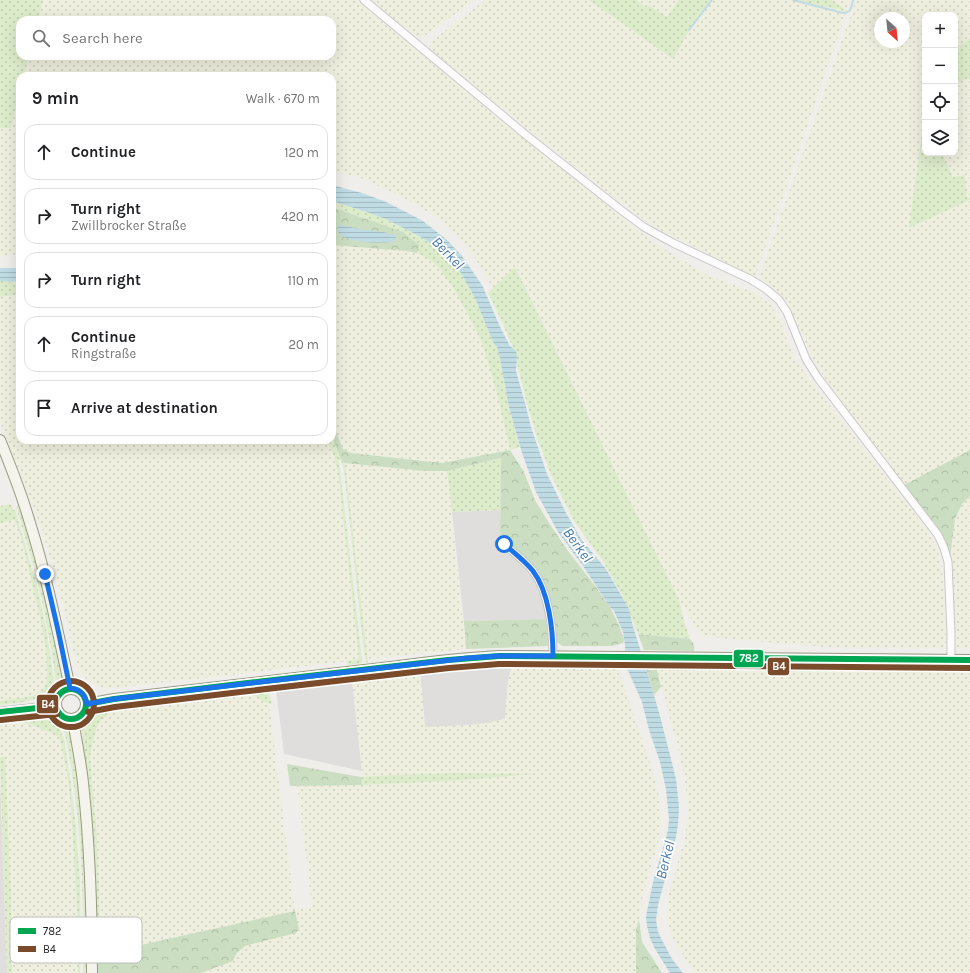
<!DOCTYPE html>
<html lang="en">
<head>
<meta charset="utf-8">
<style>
  :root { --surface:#fff; --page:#f6f6f6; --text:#202124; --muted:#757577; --line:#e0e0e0 }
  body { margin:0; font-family:Karla,sans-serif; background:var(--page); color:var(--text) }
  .controls { position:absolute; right:12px; top:12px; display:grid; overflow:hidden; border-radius:8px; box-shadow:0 4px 16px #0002 }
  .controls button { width:36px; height:36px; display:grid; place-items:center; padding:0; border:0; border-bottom:1px solid var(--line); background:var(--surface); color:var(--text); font:20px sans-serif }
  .compass { position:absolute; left:874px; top:12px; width:36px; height:36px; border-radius:50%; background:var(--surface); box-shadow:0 4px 16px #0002; rotate:153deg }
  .stop { position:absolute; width:12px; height:12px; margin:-9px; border:3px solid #1a73e8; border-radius:50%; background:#fff }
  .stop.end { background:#1a73e8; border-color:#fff; box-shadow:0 1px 4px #0008 }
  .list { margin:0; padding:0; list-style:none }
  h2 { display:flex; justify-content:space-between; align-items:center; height:52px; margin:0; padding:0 16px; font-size:17px }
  h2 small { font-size:13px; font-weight:400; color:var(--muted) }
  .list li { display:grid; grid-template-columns:26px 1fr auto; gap:12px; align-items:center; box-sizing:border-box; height:56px; margin:0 8px 8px; padding:0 8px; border:1px solid var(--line); border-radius:12px }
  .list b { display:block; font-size:15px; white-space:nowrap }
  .list p { margin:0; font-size:13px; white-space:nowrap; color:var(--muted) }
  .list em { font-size:13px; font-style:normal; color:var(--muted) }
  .icon { flex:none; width:22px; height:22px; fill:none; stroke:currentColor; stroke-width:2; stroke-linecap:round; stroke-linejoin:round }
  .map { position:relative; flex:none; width:970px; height:973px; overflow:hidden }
  .search { position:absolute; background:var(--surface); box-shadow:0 4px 16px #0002; left:16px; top:16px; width:320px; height:44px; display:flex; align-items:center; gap:10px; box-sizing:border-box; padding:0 14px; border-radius:12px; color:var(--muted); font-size:15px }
  .panel { position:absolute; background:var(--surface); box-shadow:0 4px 16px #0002; left:16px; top:72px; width:320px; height:372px; border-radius:12px }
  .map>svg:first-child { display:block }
  .residential { fill:#dfdedc }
  .farmland { fill:url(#farmland-dots); fill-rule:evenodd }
  .grass { fill:url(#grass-dots) }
  .forest { fill:url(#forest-crowns) }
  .water { fill:url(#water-rules) }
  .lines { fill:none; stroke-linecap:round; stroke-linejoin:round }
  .stream { stroke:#bfdbe3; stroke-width:2 }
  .minor-casing { stroke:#c9c8c7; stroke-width:9 }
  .tertiary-casing { stroke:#c9c8c7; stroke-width:11 }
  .secondary-casing { stroke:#999a82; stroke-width:12 }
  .minor { stroke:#fdfcfc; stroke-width:7 }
  .tertiary { stroke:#fdfcfc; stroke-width:9 }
  .secondary { stroke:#f4f4ed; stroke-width:10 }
  .bus-1-casing { stroke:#fff; stroke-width:9 }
  .bus-2-casing { stroke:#fff; stroke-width:9 }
  .bus-1 { stroke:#00a651; stroke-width:6 }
  .bus-2 { stroke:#7a4b2a; stroke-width:6 }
  .route { stroke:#1a73e8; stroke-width:5 }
  .labels { text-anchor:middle; stroke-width:3.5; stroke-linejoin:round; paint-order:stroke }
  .water-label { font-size:15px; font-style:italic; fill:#4a7aab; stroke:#fff }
  .key { fill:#fff; stroke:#bdbdbd; stroke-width:1 }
  .key-label { font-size:11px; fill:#222 }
  .line-badge { stroke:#fff; stroke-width:1.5 }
  .badge-label { font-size:11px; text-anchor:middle; font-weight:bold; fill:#fff }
</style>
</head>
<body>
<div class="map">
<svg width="970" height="973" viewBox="0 0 970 973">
  <defs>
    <pattern id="farmland-dots" width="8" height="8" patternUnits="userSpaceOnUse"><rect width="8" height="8" fill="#efefdf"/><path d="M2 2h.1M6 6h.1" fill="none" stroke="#cdcdbf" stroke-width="1.8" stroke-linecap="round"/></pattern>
    <pattern id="grass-dots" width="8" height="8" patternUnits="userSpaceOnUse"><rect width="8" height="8" fill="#ddeccb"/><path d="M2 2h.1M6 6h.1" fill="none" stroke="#bdcaae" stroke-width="1.8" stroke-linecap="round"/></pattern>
    <pattern id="forest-crowns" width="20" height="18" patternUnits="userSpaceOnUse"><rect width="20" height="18" fill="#cbdec1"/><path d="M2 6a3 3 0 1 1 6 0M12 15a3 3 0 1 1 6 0" fill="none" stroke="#aebea6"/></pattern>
    <pattern id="water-rules" width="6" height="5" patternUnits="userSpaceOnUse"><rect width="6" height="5" fill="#bfdbe3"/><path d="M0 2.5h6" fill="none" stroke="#a4bcc2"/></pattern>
  </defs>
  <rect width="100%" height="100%" fill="#f0eeeb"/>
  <g class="residential">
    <polygon points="500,510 500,533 530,571 541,590 547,619 464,621 452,512"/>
    <polygon points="512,663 508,682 505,719 487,723 468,725 425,728 420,671 468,665"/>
    <polygon points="352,679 362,771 284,754 276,690 277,689"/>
    <polygon points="0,777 4,891 7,973 0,973"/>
  </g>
  <g class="farmland">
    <polygon points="43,0 357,0 371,13 401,37 488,110 645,236 672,254 706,274 755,293 771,305 780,320 787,340 794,357 806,375 927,530 937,548 942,569 944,594 946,643 944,647 939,648 825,647 708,637 702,636 697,631 688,613 679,600 674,590 516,267 493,288 478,263 462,241 442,220 404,198 359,177 332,171 332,76 24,76 29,56 332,56 332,20 38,20"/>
    <polygon points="370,0 474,0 425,36 419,38 416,36"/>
    <polygon points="485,0 589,0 673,59 692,26 711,0 797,0 821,6 846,11 832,0 850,0 847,11 756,275 750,275 654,227 600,187 433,52 430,47 432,41"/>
    <polygon points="636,0 679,0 667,18 650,5 647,8"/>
    <path d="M 856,0 L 970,0 L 970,38 L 955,51 L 955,15 L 925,15 L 925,109 L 910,228 L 970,200 L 970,450 L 904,485 L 824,377 L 813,359 L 787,301 L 777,291 L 760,278 L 761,272 ZM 880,18 L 904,18 L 904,42 L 880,42 Z"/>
    <polygon points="970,79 970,198 967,198 953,177 942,153 955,153 955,139 959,136 955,132 955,86 963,80"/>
    <polygon points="20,91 20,254 0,256 0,128 11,128"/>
    <polygon points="332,245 406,251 417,253 430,260 439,268 452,285 462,303 482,342 497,393 510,450 442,463 351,453 343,449 332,421"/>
    <polygon points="20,294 20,440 327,440 334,456 338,473 359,660 151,684 111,688 101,687 93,684 85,677 77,666 58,585 41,527 25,484 0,422 0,297"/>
    <polygon points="345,463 424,471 447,471 466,649 368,659"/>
    <polygon points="970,496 970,648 955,648 953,643 950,557 955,519 962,504"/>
    <polygon points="15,520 22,541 42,626 46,649 47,680 46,686 41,691 33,696 0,701 0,523"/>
    <polygon points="512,663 618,668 651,766 658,791 661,812 661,824 659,839 642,899 639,920 636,929 636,973 201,973 233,961 236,954 245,946 256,943 295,911 100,954 99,884 97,837 90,756 93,741 98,724 109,713 130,705 247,690 259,699 269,704 295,910 312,907 297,786 362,785 451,781 529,775 455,773 392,775 361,777 362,771 352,679 420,671 425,727 468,725 487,723 505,719 508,682"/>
    <polygon points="878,666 970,667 970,973 695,973 677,947 670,932 667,918 667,904 670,889 685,838 688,818 688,803 685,782 678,748 656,667"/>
    <polygon points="11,721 24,722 44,731 53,733 59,737 64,756 72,819 78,949 78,973 12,973 4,757 0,757 0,722"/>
  </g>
  <g class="grass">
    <polygon points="0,0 43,0 38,20 20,20 20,56 29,56 24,76 20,76 20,91 11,128 0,128"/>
    <polygon points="589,0 636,0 647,8 649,5 667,17 679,0 711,0 692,26 673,59"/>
    <polygon points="797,0 832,0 847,11 821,6"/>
    <polygon points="970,38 970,79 963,80 955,86 955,51"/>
    <polygon points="925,109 925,153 942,153 953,177 965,175 967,198 970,198 970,200 909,228"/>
    <path d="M 332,201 L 370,213 L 388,220 L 421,237 L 432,244 L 453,263 L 461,273 L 475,298 L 494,344 C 499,347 498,353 500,358 L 509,407 L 520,447 L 510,450 L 497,393 L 482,342 L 462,303 L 451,285 L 439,268 L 430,260 L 417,253 L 418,244 L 403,232 L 338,209 L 332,207 Z"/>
    <polygon points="515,267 679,600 683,617 690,639 638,634 621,593 602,560 574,521 552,477 537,438 526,400 514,351 503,324 488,293"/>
    <polygon points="0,281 20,282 20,294 0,297"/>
    <polygon points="332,437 341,459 345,463 368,662 366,662 364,652 344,471 341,459 339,461 362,660 362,663 348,665 347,661 359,659 338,473 334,456 327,440 332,440"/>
    <polygon points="502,458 500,510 452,512 447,471"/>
    <polygon points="11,504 13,510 15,510 18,520 37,586 47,633 54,682 52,690 46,696 24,702 0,705 0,701 33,696 41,691 46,686 47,680 46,649 42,626 22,541 15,520 0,523 0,506"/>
    <path d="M 20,506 L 25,518 C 39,572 54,625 62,679 L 61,681 L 56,681 C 52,652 47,624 41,596 C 34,566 25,536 16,507 Z"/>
    <polygon points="725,662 806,662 807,665 815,665 815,663 863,663 865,666 729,666"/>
    <polygon points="457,663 459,666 420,671 350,679 349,676"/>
    <polygon points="879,664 970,664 970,667 878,666"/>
    <polygon points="345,676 345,680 275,689 276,686 279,684"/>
    <path d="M 261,686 C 269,690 270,696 272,704 C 263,703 254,695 247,690 L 130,705 L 109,713 L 98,724 L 93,741 L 90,756 L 97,837 L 99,884 L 100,954 L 96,954 L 83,754 L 82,724 L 83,719 L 89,712 L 94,709 L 106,706 L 138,700 L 200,694 Z"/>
    <polygon points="50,713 53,713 57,715 67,724 73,742 83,816 89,973 83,973 84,935 81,859 78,821 72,772 65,733 62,727"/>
    <path d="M 41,717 L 48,717 L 60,729 L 64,739 L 70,777 L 76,828 L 80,883 L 81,949 L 80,973 L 78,973 C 79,935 76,896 74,858 C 72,819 70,775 59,737 C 49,731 35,727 24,722 L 30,718 Z"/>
    <polygon points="0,757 5,757 11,896 12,973 7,973"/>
    <polygon points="455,773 536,774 451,781 362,785 361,777 392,775"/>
  </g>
  <g class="forest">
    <polygon points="332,207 338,209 403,232 419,245 417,253 406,251 332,245"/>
    <polygon points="332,421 343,449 351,453 442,463 510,450 524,472 535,500 549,523 568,551 593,583 610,607 619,625 624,640 623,643 612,646 562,646 556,641 546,589 506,544 500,533 501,458 447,471 424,471 345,463 341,459 332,437"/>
    <polygon points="970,450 970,496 962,504 955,519 950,557 943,536 935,524 904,485"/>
    <polygon points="547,619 548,646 466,649 464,621"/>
    <path d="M 638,634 L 690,639 C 693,643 695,645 694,651 L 644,650 Z"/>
    <polygon points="644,660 653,660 656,667 661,687 654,695"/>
    <polygon points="287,764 361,777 362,785 290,786"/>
    <polygon points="295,911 299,929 296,933 256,943 245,946 236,954 233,961 201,973 96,973 96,954 100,954"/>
    <polygon points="639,920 642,942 662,973 636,973 636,929"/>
  </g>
  <g class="water">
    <path d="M 332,185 L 362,193 L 384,201 L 406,212 L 423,221 L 447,240 L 462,256 L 482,285 L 501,329 L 510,346 L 516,351 L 517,358 L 516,371 L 526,407 L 531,427 L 547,474 L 566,513 L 581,539 L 606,569 L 629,609 L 632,623 L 646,668 L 660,716 L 676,779 L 679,806 L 678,825 L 675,842 L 658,905 L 656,920 L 658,932 L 664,944 L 672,959 L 683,973 L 670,973 L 655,949 L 650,938 L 647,926 L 646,918 L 647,911 L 654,878 L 665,842 L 668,830 L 669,819 L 666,789 L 660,762 L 649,730 L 642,702 L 625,664 L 625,645 L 623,632 L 614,611 L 610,607 L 583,566 L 558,532 L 536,492 L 522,453 L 515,428 L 509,407 L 500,358 C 498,353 499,347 494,344 L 475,298 L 461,273 L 453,263 L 432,244 L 421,237 L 388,220 L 370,213 L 332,201 Z"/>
    <path d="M 338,225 C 346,225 352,228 360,229 C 372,231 385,231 396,236 L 395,241 C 382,244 352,243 341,235 C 340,234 338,232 337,230 Z"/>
    <polygon points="0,268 20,268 20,282 0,281"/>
  </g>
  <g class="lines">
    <g class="stream">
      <path d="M 793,0 L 843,13 C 852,12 851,8 853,0"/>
      <polyline points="689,30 712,0"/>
    </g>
    <defs>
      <g id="minor">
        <polyline points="364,0 526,135 621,210 644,227 673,243 750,279 766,289 779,300 787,312 806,359 818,378 938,535 944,548 948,562 951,633 951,660"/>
        <path d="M 504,544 C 513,552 525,561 533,571 C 549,592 553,630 553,656"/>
      </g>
      <polyline id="tertiary" points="0,712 56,706"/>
      <g id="secondary">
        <path d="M 0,440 C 11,467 22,495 30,523 C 47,577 58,633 70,688"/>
        <circle cx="71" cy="704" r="15"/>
        <path d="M 87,704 L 114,699 C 197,689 280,679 364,670 C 409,665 454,658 499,656 L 970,660"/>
        <path d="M 73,719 C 76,740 81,762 83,783 C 90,846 92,909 92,973"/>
      </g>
    </defs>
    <use href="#minor" class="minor-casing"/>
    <use href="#tertiary" class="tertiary-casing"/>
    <use href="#secondary" class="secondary-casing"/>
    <use href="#minor" class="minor"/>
    <use href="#tertiary" class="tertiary"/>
    <use href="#secondary" class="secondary"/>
    <defs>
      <g id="bus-1">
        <circle cx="71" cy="704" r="15"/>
        <polyline points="87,704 114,699 239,684 448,660 499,656 970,660"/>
        <polyline points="0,712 56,706"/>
      </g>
      <g id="bus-2">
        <circle cx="71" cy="704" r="23"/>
        <polyline points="88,712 115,707 240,692 449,668 499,664 970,668"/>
        <polyline points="1,720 57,714"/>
      </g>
    </defs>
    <use href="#bus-1" class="bus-1-casing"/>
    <use href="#bus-2" class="bus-2-casing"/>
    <use href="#bus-1" class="bus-1"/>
    <use href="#bus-2" class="bus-2"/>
  </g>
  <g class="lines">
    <path class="route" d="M 45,574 L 58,630 L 70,688 C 80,689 85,694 87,704 L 114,699 L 468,658 L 499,656 L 553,656 C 553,630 549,592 533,571 C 525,561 513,552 504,544"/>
  </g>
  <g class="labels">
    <g class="water-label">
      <text transform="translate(448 253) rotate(46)" y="5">Berkel</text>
      <text transform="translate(578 545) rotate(54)" y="5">Berkel</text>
      <text transform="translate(665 860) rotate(-76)" y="5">Berkel</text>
    </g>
  </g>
  <rect x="10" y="917" width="132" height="46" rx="6" class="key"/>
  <rect x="18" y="928" width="18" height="6" fill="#00a651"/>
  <rect x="18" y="946" width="18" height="6" fill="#7a4b2a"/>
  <g class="key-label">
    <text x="43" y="935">782</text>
    <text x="43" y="953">B4</text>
  </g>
  <g class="line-badge">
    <rect x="733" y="649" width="31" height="19" rx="4" fill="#00a651"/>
    <rect x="767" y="657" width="23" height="19" rx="4" fill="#7a4b2a"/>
    <rect x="36" y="694" width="23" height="20" rx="4" fill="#7a4b2a"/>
  </g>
  <g class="badge-label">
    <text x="749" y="662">782</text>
    <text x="779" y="670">B4</text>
    <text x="48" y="708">B4</text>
  </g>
</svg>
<div class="controls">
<button>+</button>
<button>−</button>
<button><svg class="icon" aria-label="locate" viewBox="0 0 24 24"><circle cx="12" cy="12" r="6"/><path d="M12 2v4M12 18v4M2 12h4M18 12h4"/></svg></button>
<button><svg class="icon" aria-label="layers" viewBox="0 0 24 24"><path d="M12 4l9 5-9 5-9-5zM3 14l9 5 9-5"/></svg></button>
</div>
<svg class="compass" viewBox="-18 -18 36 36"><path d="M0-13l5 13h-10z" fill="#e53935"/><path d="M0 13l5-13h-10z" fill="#757577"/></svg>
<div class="stop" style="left:504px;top:544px"></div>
<div class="stop end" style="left:45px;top:574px"></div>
<div class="search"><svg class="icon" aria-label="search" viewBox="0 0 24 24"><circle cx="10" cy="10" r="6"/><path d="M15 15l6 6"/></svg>Search here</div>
<section class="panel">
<h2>9 min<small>Walk · 670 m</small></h2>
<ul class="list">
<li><svg class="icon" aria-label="ahead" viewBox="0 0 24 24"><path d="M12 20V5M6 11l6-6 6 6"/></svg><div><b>Continue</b></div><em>120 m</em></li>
<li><svg class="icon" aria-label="right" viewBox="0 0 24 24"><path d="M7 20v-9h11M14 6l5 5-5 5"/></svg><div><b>Turn right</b><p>Zwillbrocker Straße</p></div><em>420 m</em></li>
<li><svg class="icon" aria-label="right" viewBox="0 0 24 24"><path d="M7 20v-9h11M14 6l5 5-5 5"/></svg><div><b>Turn right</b></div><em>110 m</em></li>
<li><svg class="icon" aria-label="ahead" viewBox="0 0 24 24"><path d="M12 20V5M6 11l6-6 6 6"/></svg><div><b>Continue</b><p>Ringstraße</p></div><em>20 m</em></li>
<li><svg class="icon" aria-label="arrive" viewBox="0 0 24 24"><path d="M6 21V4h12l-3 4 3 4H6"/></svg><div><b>Arrive at destination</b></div></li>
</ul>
</section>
</div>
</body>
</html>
